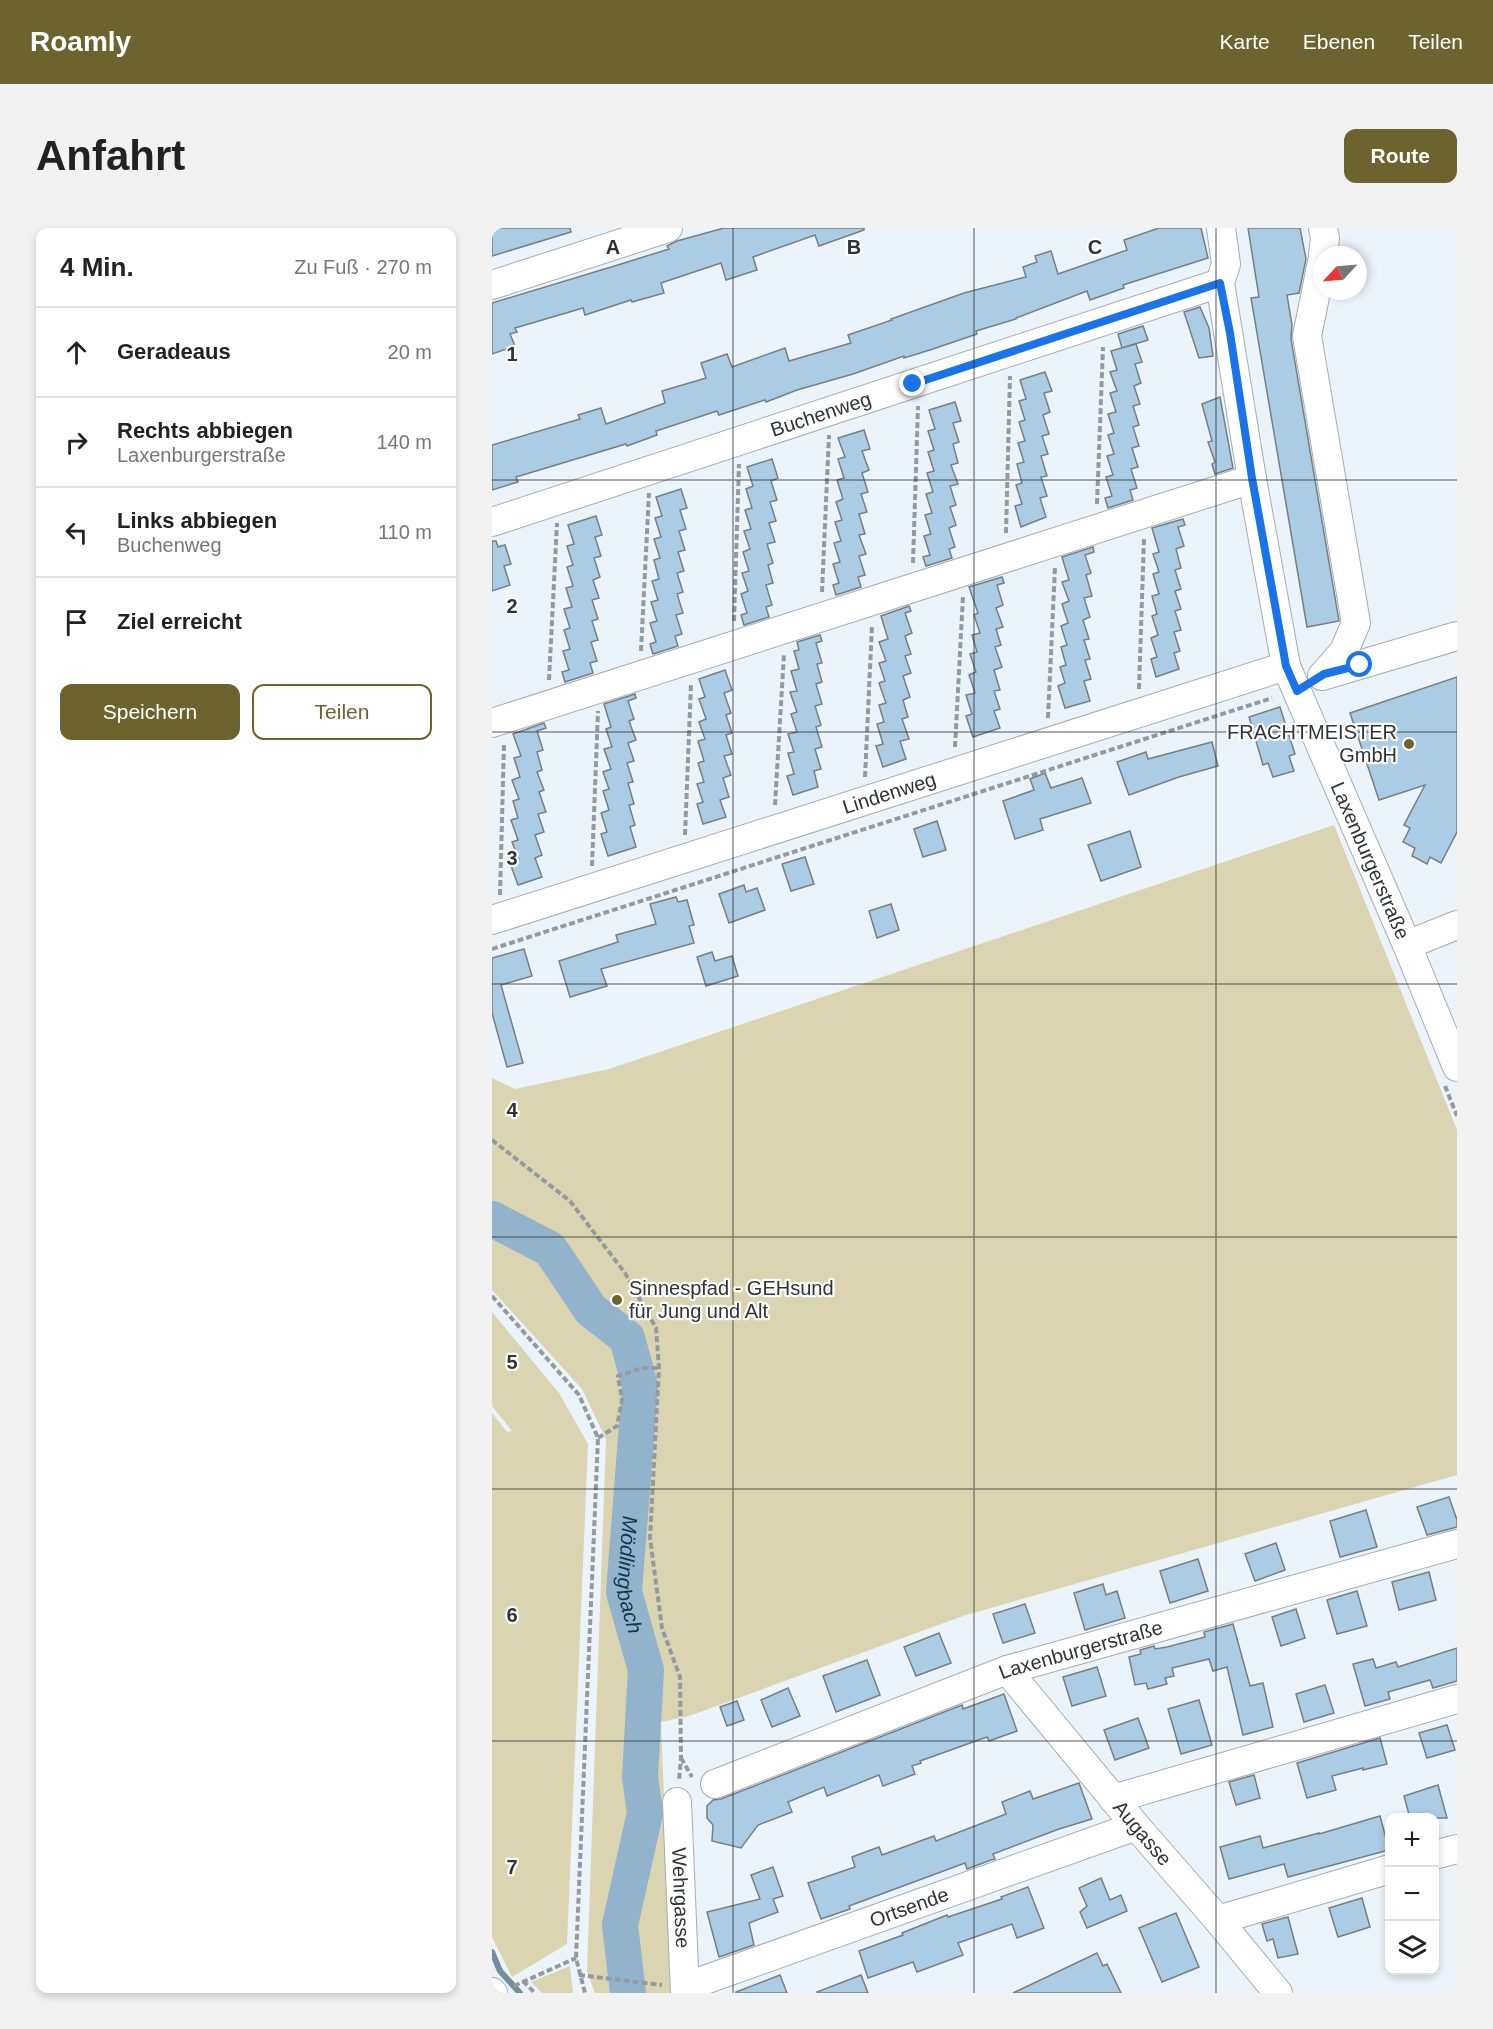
<!DOCTYPE html>
<html lang="de">
<head>
<meta charset="utf-8">
<style>
  :root { --surface:#fff; --page:#f2f2f2; --text:#222; --muted:#767676; --line:#e0e0e0; --accent:#6d632f }
  body { margin:0; font-family:Arial,sans-serif; background:var(--page); color:var(--text) }
  .controls { position:absolute; right:18px; bottom:18px; display:grid; overflow:hidden; border-radius:12px; box-shadow:0 3px 9px #0003 }
  .controls button { width:54px; height:54px; display:grid; place-items:center; padding:0; border:0; border-bottom:2px solid var(--line); background:var(--surface); color:var(--text); font:30px sans-serif }
  .compass { position:absolute; left:821px; top:18px; width:54px; height:54px; border-radius:50%; background:var(--surface); box-shadow:0 3px 9px #0003; rotate:244deg }
  .stop { position:absolute; width:18px; height:18px; margin:-14px; border:4px solid #1a73e8; border-radius:50%; background:#fff }
  .stop.end { background:#1a73e8; border-color:#fff; box-shadow:0 2px 6px #0008 }
  .list { margin:0; padding:0; list-style:none }
  h2 { display:flex; justify-content:space-between; align-items:center; height:78px; margin:0; padding:0 24px; font-size:26px }
  h2 small { font-size:20px; font-weight:400; color:var(--muted) }
  .list li { display:grid; grid-template-columns:39px 1fr auto; gap:18px; align-items:center; box-sizing:border-box; height:90px; padding:0 24px; border-top:2px solid var(--line) }
  .list b { display:block; font-size:22px; white-space:nowrap }
  .list p { margin:0; font-size:20px; white-space:nowrap; color:var(--muted) }
  .list em { font-size:20px; font-style:normal; color:var(--muted) }
  .actions { display:flex; gap:12px; padding:18px 24px }
  .actions a { flex:1; padding:14px 0; border:2px solid var(--accent); border-radius:12px; text-align:center; font-size:21px; color:var(--accent) }
  .actions .main { background:var(--accent); color:#fff }
  .icon { flex:none; width:33px; height:33px; fill:none; stroke:currentColor; stroke-width:2; stroke-linecap:round; stroke-linejoin:round }
  .map { position:relative; flex:none; width:965px; height:1765px; overflow:hidden; border-radius:12px }
  header { display:flex; align-items:center; gap:36px; box-sizing:border-box; height:84px; padding:0 30px; background:var(--accent); color:#fff }
  header strong { font-size:28px }
  nav { display:flex; gap:33px; margin-inline-start:auto; font-size:21px }
  .intro { display:flex; align-items:center; justify-content:space-between; box-sizing:border-box; height:144px; padding:0 36px }
  h1 { margin:0; font-size:42px }
  .button { padding:15px 27px; border-radius:12px; background:var(--accent); color:#fff; font-size:21px; font-weight:700 }
  main { display:flex; gap:36px; padding:0 36px }
  aside { flex:1; background:var(--surface); border-radius:12px; box-shadow:0 3px 9px #0003 }
  .map>svg:first-child { display:block }
  .green { fill:#dad4b1 }
  .lines { fill:none; stroke-linecap:round; stroke-linejoin:round }
  .stream { stroke:#748d9f; stroke-width:6 }
  .river { stroke:#91b3cc; stroke-width:36 }
  .building { fill:#aacce5; stroke:#777e84; stroke-width:1.5 }
  .minor-casing { stroke:#a5adb3; stroke-width:30 }
  .path { stroke:#949a9f; stroke-width:4; stroke-dasharray:6 3; stroke-linecap:butt }
  .minor { stroke:#fff; stroke-width:28 }
  .route { stroke:#1a73e8; stroke-width:8 }
  .grid { fill:none; stroke:#303335; stroke-width:1.5; stroke-opacity:0.55 }
  .poi-dot { fill:#6d632f; stroke:#fff; stroke-width:2 }
  .labels { text-anchor:middle; stroke-width:4.5; stroke-linejoin:round; paint-order:stroke }
  .street-label { font-size:20px; fill:#303335; stroke:#fff }
  .poi-label { font-size:20px; fill:#303335; stroke:#fff; text-anchor:end }
  .water-label { font-size:21px; font-style:italic; fill:#0e3853; stroke:#fff }
  .grid-label { font-size:20px; text-anchor:middle; font-weight:bold; fill:#303335; stroke:#fff; stroke-width:4.5; stroke-linejoin:round; paint-order:stroke }
</style>
</head>
<body>
<header>
<strong>Roamly</strong>
<nav><a>Karte</a><a>Ebenen</a><a>Teilen</a></nav>
</header>
<div class="intro"><h1>Anfahrt</h1><a class="button">Route</a></div>
<main>
<aside>
<h2>4 Min.<small>Zu Fuß · 270 m</small></h2>
<ul class="list">
<li><svg class="icon" aria-label="ahead" viewBox="0 0 24 24"><path d="M12 20V5M6 11l6-6 6 6"/></svg><div><b>Geradeaus</b></div><em>20 m</em></li>
<li><svg class="icon" aria-label="right" viewBox="0 0 24 24"><path d="M7 20v-9h11M14 6l5 5-5 5"/></svg><div><b>Rechts abbiegen</b><p>Laxenburgerstraße</p></div><em>140 m</em></li>
<li><svg class="icon" aria-label="left" viewBox="0 0 24 24"><path d="M17 20v-9H6M10 6l-5 5 5 5"/></svg><div><b>Links abbiegen</b><p>Buchenweg</p></div><em>110 m</em></li>
<li><svg class="icon" aria-label="arrive" viewBox="0 0 24 24"><path d="M6 21V4h12l-3 4 3 4H6"/></svg><div><b>Ziel erreicht</b></div></li>
</ul>
<div class="actions"><a class="main">Speichern</a><a>Teilen</a></div>
</aside>
<div class="map">
<svg width="965" height="1765" viewBox="0 0 965 1765">
  <rect width="100%" height="100%" fill="#ecf4fb"/>
  <g class="green">
    <polygon points="842,597 965,902 965,1247 471,1388 197,1488 169,1494 180,1765 103,1765 95,1743 114,1211 90,1161 0,1062 0,850 23,861 117,841"/>
    <polygon points="0,1084 67,1165 96,1216 75,1716 20,1749 0,1709 0,1185 15,1204 20,1203 0,1178"/>
    <polygon points="78,1738 81,1765 50,1765 39,1754"/>
  </g>
  <g class="lines">
    <polyline class="stream" points="0,1724 8,1743 28,1765"/>
    <path class="river" id="s1" d="M 0,991 L 58,1021 L 99,1082 L 135,1110 L 148,1158 L 132,1364 L 154,1442 L 148,1549 L 153,1585 L 128,1697 L 136,1765"/>
  </g>
  <g class="building">
    <polygon points="0,0 78,0 79,4 0,28"/>
    <polygon points="232,0 372,0 372,2 327,18 323,7 261,29 265,42 234,52 229,35 169,55 172,65 140,74 139,72 93,87 91,80 23,100 25,104 18,106 23,118 0,126 0,75 129,36 177,21 175,18 185,13"/>
    <polygon points="667,0 709,0 716,30 631,57 632,60 598,72 595,63 524,90 524,91 484,103 485,106 441,121 412,130 412,128 361,146 305,162 274,174 273,172 227,187 225,183 164,203 165,207 135,218 134,216 24,249 26,254 0,262 0,217 88,191 86,187 109,180 114,196 173,175 170,163 214,150 209,135 235,126 240,139 293,120 297,133 359,115 356,107 400,92 399,91 472,65 534,49 531,39 545,34 543,28 559,23 566,46 635,22 632,12"/>
    <polygon points="756,0 808,0 814,31 807,65 795,67 800,97 799,111 847,393 815,399 759,70 767,69"/>
    <polygon points="708,79 717,100 721,128 707,130 692,84"/>
    <polygon points="651,98 656,112 630,120 626,106"/>
    <polygon points="644,116 650,134 643,136 649,155 642,158 648,176 641,178 647,197 641,199 647,218 640,220 646,239 639,241 645,260 638,262 641,272 616,280 613,270 620,268 614,249 621,247 615,228 622,226 616,207 622,205 616,186 624,184 618,165 625,163 618,144 625,142 619,123"/>
    <polygon points="553,144 560,163 552,165 558,184 551,187 557,206 550,208 556,226 549,228 555,248 549,249 555,268 548,270 554,289 529,299 523,278 530,276 524,257 530,255 525,236 532,234 526,215 533,213 527,194 533,192 527,173 534,171 528,152"/>
    <polygon points="728,169 741,240 723,246 720,236 723,234 716,214 720,213 710,176"/>
    <polygon points="463,174 469,193 461,195 467,214 461,216 466,235 459,237 466,256 458,258 464,277 458,279 464,297 457,300 463,319 457,321 460,330 434,338 431,329 438,327 432,308 439,306 433,287 440,285 434,266 441,264 435,245 442,243 436,224 442,222 436,203 443,201 437,182"/>
    <polygon points="372,202 378,221 370,223 377,242 370,245 376,264 369,266 375,284 367,286 373,306 367,307 374,326 367,328 373,347 366,349 369,359 344,367 341,357 347,355 341,336 348,334 342,315 349,313 343,294 350,292 344,274 351,271 345,252 352,250 346,231 353,229 346,210"/>
    <polygon points="280,231 286,250 279,253 285,272 278,274 284,293 277,295 283,314 275,316 281,335 276,337 281,355 274,357 280,377 274,379 277,389 252,397 249,387 255,385 249,366 256,363 250,345 257,343 251,324 258,321 252,303 259,301 253,282 260,280 254,261 261,258 255,239"/>
    <polygon points="189,261 195,280 188,282 194,301 187,303 193,322 186,324 192,343 185,345 191,364 185,366 191,385 184,387 190,406 183,408 186,418 161,426 158,416 164,414 158,395 165,393 159,374 166,372 160,353 167,351 162,332 168,330 162,311 169,309 163,290 170,288 164,269"/>
    <polygon points="104,288 110,307 103,309 109,328 102,330 108,349 101,352 107,370 100,372 106,391 100,393 106,412 99,414 105,433 98,435 101,445 73,454 70,444 77,442 71,423 78,421 72,402 78,400 72,381 80,379 74,360 81,358 75,339 81,337 75,318 82,316 76,297"/>
    <polygon points="691,291 693,297 686,299 692,318 684,321 689,340 683,342 689,361 683,363 689,381 683,383 689,402 682,404 688,423 682,425 687,441 664,449 659,431 665,429 659,410 666,407 660,388 665,386 660,368 667,366 661,346 667,344 661,326 667,324 660,300"/>
    <polygon points="0,313 4,313 6,319 13,317 19,336 12,338 18,357 0,363"/>
    <polygon points="601,319 602,324 593,327 599,345 594,347 600,368 592,370 598,389 591,392 597,411 592,412 598,431 593,432 599,451 592,453 598,473 573,480 566,458 573,455 568,439 574,437 569,419 575,417 569,398 576,395 570,376 577,373 570,354 577,352 570,329"/>
    <polygon points="510,349 512,355 505,357 511,377 504,380 511,399 504,401 509,417 503,419 510,439 502,442 508,462 502,463 508,481 502,483 508,500 481,509 474,488 480,486 474,467 483,465 477,447 484,444 478,426 485,424 480,407 488,405 482,387 486,385 477,359"/>
    <polygon points="417,378 419,383 413,385 420,405 413,408 419,426 413,428 419,445 411,448 418,469 411,472 416,489 410,491 417,511 408,513 414,531 391,539 384,518 391,516 385,496 392,494 387,477 394,475 387,455 393,453 387,435 394,433 387,414 396,411 389,388"/>
    <polygon points="328,407 330,413 324,415 330,435 325,436 330,454 324,456 330,476 323,478 329,497 324,499 330,519 323,521 329,541 322,543 326,559 301,567 295,548 302,546 296,525 302,524 296,506 305,504 299,486 305,484 298,464 305,463 299,443 307,441 302,423 307,422 305,414"/>
    <polygon points="233,442 240,462 232,465 239,485 234,487 240,505 234,507 240,526 232,528 239,547 231,550 237,569 228,572 234,589 211,596 205,576 211,574 205,556 212,554 206,535 212,533 206,513 213,511 207,494 214,491 207,471 213,469 207,451"/>
    <polygon points="965,449 965,604 949,635 938,629 935,636 920,628 923,620 911,614 918,600 912,597 933,557 887,572 858,485"/>
    <polygon points="143,466 144,470 136,473 142,491 137,493 144,512 136,515 142,533 135,535 141,554 136,555 142,576 137,577 143,597 138,599 144,619 116,628 109,606 115,604 109,585 117,582 111,563 117,561 111,544 119,541 112,521 120,519 114,501 119,499 112,476"/>
    <polygon points="788,479 803,526 797,528 802,543 781,549 776,535 771,537 757,489"/>
    <polygon points="52,495 54,500 45,503 51,522 45,524 50,542 45,544 52,562 47,564 54,584 46,586 52,604 43,607 50,627 43,630 50,649 26,657 18,635 27,632 20,614 26,612 19,592 26,590 21,573 27,571 20,552 28,549 22,530 29,528 21,506"/>
    <polygon points="720,514 726,538 687,549 637,567 625,534 654,524 656,531"/>
    <polygon points="553,545 559,560 590,550 599,575 548,591 551,602 523,611 511,573 542,562 538,551"/>
    <polygon points="445,593 454,622 431,629 422,601"/>
    <polygon points="638,603 649,639 609,653 596,617"/>
    <polygon points="313,629 322,656 299,663 290,636"/>
    <polygon points="252,657 254,664 265,660 273,682 237,695 227,666"/>
    <polygon points="184,669 186,674 195,672 202,697 197,698 202,715 109,741 115,758 78,769 67,733 126,714 124,707 164,696 158,676"/>
    <polygon points="399,676 407,702 385,710 377,683"/>
    <polygon points="32,721 40,748 9,757 31,835 15,839 0,785 0,730"/>
    <polygon points="220,724 223,733 240,728 246,748 214,758 205,729"/>
    <polygon points="957,1269 965,1292 965,1299 935,1307 925,1279"/>
    <polygon points="874,1282 885,1319 848,1329 838,1293"/>
    <polygon points="784,1315 793,1342 763,1353 753,1326"/>
    <polygon points="706,1331 716,1363 678,1375 668,1343"/>
    <polygon points="937,1344 944,1372 907,1382 900,1354"/>
    <polygon points="611,1356 614,1367 625,1363 633,1390 593,1402 582,1365"/>
    <polygon points="865,1363 875,1398 845,1406 835,1372"/>
    <polygon points="533,1376 543,1405 511,1415 501,1386"/>
    <polygon points="804,1381 813,1410 789,1418 780,1389"/>
    <polygon points="741,1396 758,1458 771,1455 781,1499 751,1507 735,1439 721,1443 717,1431 680,1440 682,1448 673,1450 675,1456 656,1461 654,1455 643,1457 637,1429 649,1426 648,1422 662,1418 663,1421 675,1419 713,1409 712,1404"/>
    <polygon points="447,1405 459,1435 424,1448 412,1419"/>
    <polygon points="965,1420 965,1453 941,1460 938,1452 896,1464 898,1471 873,1478 861,1436 881,1431 884,1440 904,1434 906,1439"/>
    <polygon points="375,1432 388,1467 344,1484 331,1448"/>
    <polygon points="605,1439 614,1468 580,1478 571,1449"/>
    <polygon points="833,1457 842,1485 812,1494 804,1466"/>
    <polygon points="296,1460 308,1488 280,1499 269,1472"/>
    <polygon points="512,1466 525,1503 497,1513 495,1509 428,1533 429,1535 420,1538 423,1546 391,1558 387,1547 335,1568 332,1559 296,1574 300,1584 266,1597 249,1620 220,1613 221,1597 215,1590 215,1578 221,1572 229,1571 470,1477 471,1481"/>
    <polygon points="707,1472 720,1517 689,1526 676,1481"/>
    <polygon points="245,1473 252,1492 235,1498 228,1479"/>
    <polygon points="646,1490 657,1520 623,1532 612,1502"/>
    <polygon points="955,1497 963,1522 935,1530 927,1505"/>
    <polygon points="888,1510 895,1536 871,1542 871,1540 840,1548 844,1562 815,1570 805,1535"/>
    <polygon points="762,1547 768,1570 744,1577 737,1554"/>
    <polygon points="587,1555 600,1591 567,1601 501,1626 503,1631 499,1632 475,1641 473,1635 357,1678 358,1681 329,1691 316,1655 363,1639 360,1629 387,1619 390,1627 442,1608 444,1613 514,1586 510,1574 538,1563 541,1571"/>
    <polygon points="946,1557 955,1590 918,1590 912,1568"/>
    <polygon points="888,1588 897,1622 796,1649 792,1636 737,1651 728,1619 768,1608 771,1620 827,1605 827,1606"/>
    <polygon points="281,1639 291,1668 281,1671 286,1684 257,1695 262,1717 227,1729 215,1684 268,1671 259,1647"/>
    <polygon points="609,1650 618,1672 629,1667 635,1683 595,1700 588,1684 595,1678 587,1660"/>
    <polygon points="536,1659 552,1700 525,1710 520,1696 466,1715 471,1727 425,1744 421,1734 376,1750 367,1723 411,1707 410,1705 455,1687 456,1689 510,1671 509,1669"/>
    <polygon points="870,1670 878,1699 846,1709 837,1680"/>
    <polygon points="684,1685 707,1739 670,1754 647,1700"/>
    <polygon points="796,1689 806,1726 786,1730 781,1711 775,1713 770,1696"/>
    <polygon points="605,1725 611,1738 615,1736 629,1765 521,1765"/>
    <polygon points="288,1747 295,1765 244,1765 244,1764"/>
    <polygon points="369,1747 376,1765 326,1765 325,1764"/>
  </g>
  <g class="lines">
    <defs>
      <g id="minor">
        <path id="s2" d="M 729,0 L 734,36 L 728,55 L 760,251 L 794,438 L 915,717 L 965,839"/>
        <polyline points="831,27 833,10 831,0"/>
        <polyline points="830,34 815,108 864,395 852,423 832,446"/>
        <polyline points="0,57 176,0"/>
        <path id="s3" d="M 0,294 L 728,55"/>
        <polyline points="830,448 965,408"/>
        <polyline points="0,495 760,251"/>
        <path id="s4" d="M 0,692 L 794,438"/>
        <polyline points="915,717 965,697"/>
        <path id="s5" d="M 515,1442 L 644,1598 L 726,1692 L 786,1765"/>
        <path id="s6" d="M 223,1556 L 515,1442 L 965,1316"/>
        <polyline points="621,1571 965,1471"/>
        <path id="s7" d="M 185,1574 L 193,1765"/>
        <polyline points="942,1627 965,1621"/>
        <polyline points="726,1692 898,1641"/>
        <path id="s8" d="M 193,1759 L 644,1598"/>
        <polyline points="0,1764 1,1765"/>
      </g>
    </defs>
    <use href="#minor" class="minor-casing"/>
    <g class="path">
      <polyline points="605,276 611,119"/>
      <polyline points="514,305 518,148"/>
      <polyline points="421,335 426,178"/>
      <polyline points="330,364 337,207"/>
      <polyline points="242,393 247,236"/>
      <polyline points="149,423 157,265"/>
      <polyline points="57,452 65,295"/>
      <polyline points="647,461 652,310"/>
      <polyline points="556,490 563,339"/>
      <polyline points="463,519 471,368"/>
      <polyline points="373,549 380,397"/>
      <polyline points="283,577 292,426"/>
      <polyline points="193,607 199,456"/>
      <polyline points="100,638 106,483"/>
      <polyline points="8,667 12,515"/>
      <polyline points="0,721 780,470"/>
      <polyline points="953,858 965,888"/>
      <polyline points="0,912 78,973 133,1045 164,1100 167,1140 158,1310 170,1400 188,1449 189,1530 187,1552"/>
      <polyline points="0,1068 87,1167 106,1210 84,1730 93,1765"/>
      <polyline points="106,1210 125,1198 130,1172 126,1148 150,1140 167,1140"/>
      <polyline points="189,1530 200,1549"/>
      <polyline points="87,1747 170,1757"/>
      <polyline points="31,1753 43,1765"/>
      <polyline points="22,1758 84,1730"/>
    </g>
    <use href="#minor" class="minor"/>
  </g>
  <g class="lines">
    <polyline class="route" points="421,156 728,55 738,105 760,250 794,438 805,463 832,446 868,437"/>
  </g>
  <path class="grid" d="M 241,0 L 241,1765M 482,0 L 482,1765M 724,0 L 724,1765M 0,252 L 965,252M 0,504 L 965,504M 0,756 L 965,756M 0,1009 L 965,1009M 0,1261 L 965,1261M 0,1513 L 965,1513"/>
  <g class="poi-dot">
    <circle cx="917" cy="516" r="6"/>
    <circle cx="125" cy="1072" r="6"/>
  </g>
  <g class="labels">
    <g class="street-label">
      <text dy="7" stroke="none"><textPath href="#s3" startOffset="346">Buchenweg</textPath></text>
      <text dy="7" stroke="none"><textPath href="#s4" startOffset="417">Lindenweg</textPath></text>
      <text dy="7" stroke="none"><textPath href="#s2" startOffset="657">Laxenburgerstraße</textPath></text>
      <text dy="7" stroke="none"><textPath href="#s6" startOffset="390">Laxenburgerstraße</textPath></text>
      <text dy="7" stroke="none"><textPath href="#s5" startOffset="212">Augasse</textPath></text>
      <text dy="7" stroke="none"><textPath href="#s7" startOffset="96">Wehrgasse</textPath></text>
      <text dy="7" stroke="none"><textPath href="#s8" startOffset="238">Ortsende</textPath></text>
    </g>
    <g class="poi-label">
      <text x="905" y="511">FRACHTMEISTER<tspan x="905" dy="23">GmbH</tspan></text>
      <text x="137" y="1067" text-anchor="start">Sinnespfad - GEHsund<tspan x="137" dy="23">für Jung und Alt</tspan></text>
    </g>
    <g class="water-label">
      <text dy="7" stroke="none"><textPath href="#s1" startOffset="424">Mödlingbach</textPath></text>
    </g>
  </g>
  <g class="grid-label">
    <text x="121" y="26">A</text>
    <text x="362" y="26">B</text>
    <text x="603" y="26">C</text>
    <text x="20" y="133">1</text>
    <text x="20" y="385">2</text>
    <text x="20" y="637">3</text>
    <text x="20" y="889">4</text>
    <text x="20" y="1141">5</text>
    <text x="20" y="1394">6</text>
    <text x="20" y="1646">7</text>
  </g>
</svg>
<div class="controls">
<button>+</button>
<button>−</button>
<button><svg class="icon" aria-label="layers" viewBox="0 0 24 24"><path d="M12 4l9 5-9 5-9-5zM3 14l9 5 9-5"/></svg></button>
</div>
<svg class="compass" viewBox="-18 -18 36 36"><path d="M0-13l5 13h-10z" fill="#e53935"/><path d="M0 13l5-13h-10z" fill="#767676"/></svg>
<div class="stop" style="left:868px;top:437px"></div>
<div class="stop end" style="left:421px;top:156px"></div>
</div>
</main>
</body>
</html>
